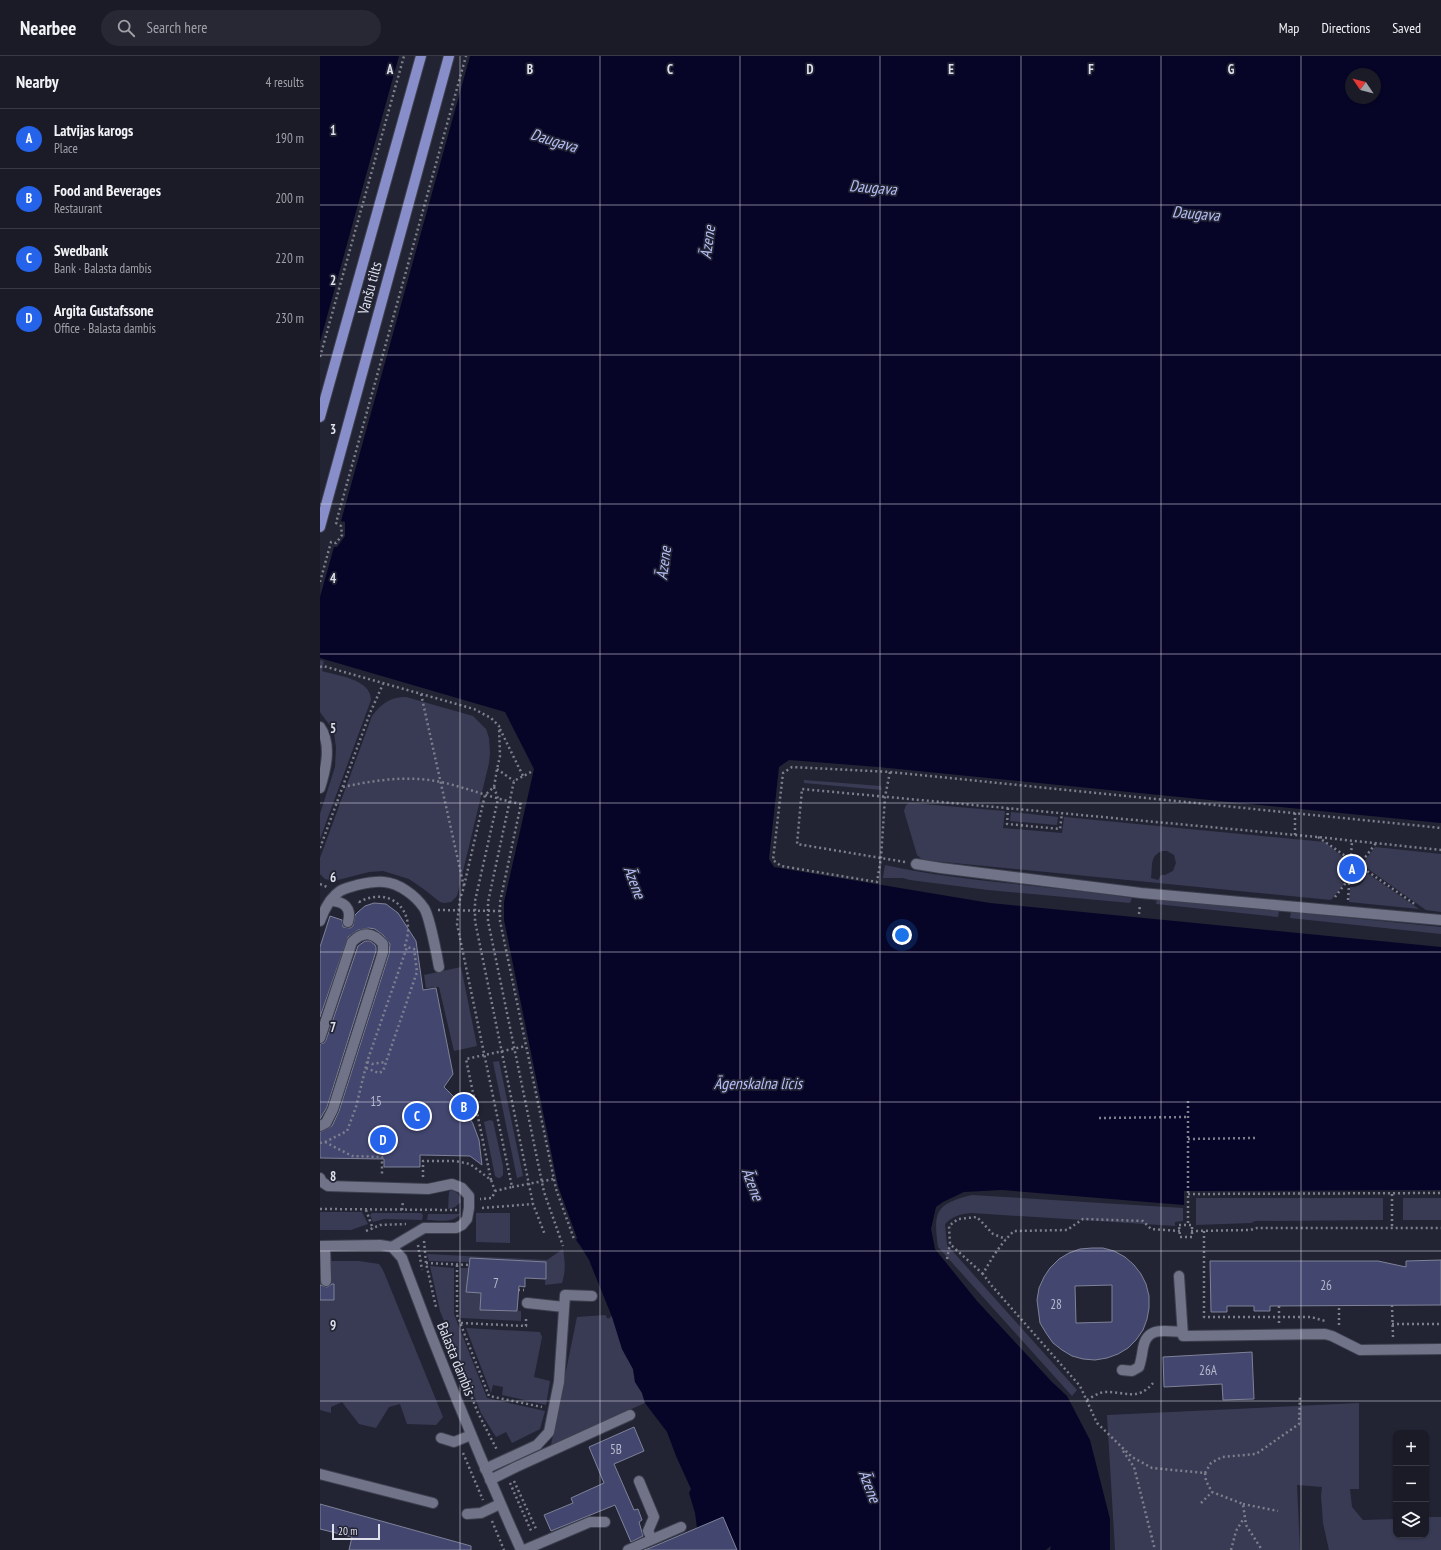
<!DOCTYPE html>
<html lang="en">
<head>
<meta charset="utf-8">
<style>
  :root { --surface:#1a1b27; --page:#272833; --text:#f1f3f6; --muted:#9fa1a7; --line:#383944; --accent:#2563eb }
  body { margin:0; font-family:"PT Sans Narrow",sans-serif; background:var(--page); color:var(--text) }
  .controls { position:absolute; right:12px; bottom:12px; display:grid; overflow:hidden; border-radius:8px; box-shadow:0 1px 3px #0004 }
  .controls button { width:36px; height:36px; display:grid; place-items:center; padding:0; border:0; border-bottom:1px solid var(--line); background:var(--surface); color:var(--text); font:20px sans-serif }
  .compass { position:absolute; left:1025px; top:12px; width:36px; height:36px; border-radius:50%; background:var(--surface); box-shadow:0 1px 3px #0004; rotate:305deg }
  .scale { position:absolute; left:12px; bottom:10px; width:48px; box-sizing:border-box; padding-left:4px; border:2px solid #dee0eb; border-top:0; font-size:11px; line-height:14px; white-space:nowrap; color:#dee0eb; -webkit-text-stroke:3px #222434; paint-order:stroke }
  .you { position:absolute; left:582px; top:879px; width:14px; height:14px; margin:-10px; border:3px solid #fff; border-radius:50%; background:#1a73e8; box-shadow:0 0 0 6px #1a73e833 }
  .badge { display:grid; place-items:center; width:26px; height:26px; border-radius:50%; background:var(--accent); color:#fff; font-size:13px; font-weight:700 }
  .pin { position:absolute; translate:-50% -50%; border:2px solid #fff; box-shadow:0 1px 4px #0006 }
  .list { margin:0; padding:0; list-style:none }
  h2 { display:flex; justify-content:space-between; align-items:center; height:52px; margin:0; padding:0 16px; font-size:17px }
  h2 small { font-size:13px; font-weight:400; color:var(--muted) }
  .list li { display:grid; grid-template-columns:26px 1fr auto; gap:12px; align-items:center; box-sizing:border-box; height:60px; padding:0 16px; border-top:1px solid var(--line) }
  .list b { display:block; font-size:15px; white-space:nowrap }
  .list p { margin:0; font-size:13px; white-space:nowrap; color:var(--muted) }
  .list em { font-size:13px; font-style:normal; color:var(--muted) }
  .icon { flex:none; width:22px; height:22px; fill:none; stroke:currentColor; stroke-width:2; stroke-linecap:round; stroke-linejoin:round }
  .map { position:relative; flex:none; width:1121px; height:1494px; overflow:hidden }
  header { display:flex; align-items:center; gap:24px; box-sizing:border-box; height:56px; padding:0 20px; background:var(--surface); border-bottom:1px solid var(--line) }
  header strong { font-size:19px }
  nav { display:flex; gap:22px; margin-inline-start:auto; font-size:14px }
  .search { width:280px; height:36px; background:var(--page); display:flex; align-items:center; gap:10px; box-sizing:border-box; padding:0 14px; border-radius:22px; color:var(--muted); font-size:15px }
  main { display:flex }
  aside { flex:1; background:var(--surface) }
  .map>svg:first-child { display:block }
  .green { fill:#393b54; fill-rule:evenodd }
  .water { fill:#070527; fill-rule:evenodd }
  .pier { fill:#222434 }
  .building { fill:#434770; stroke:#7f8297; fill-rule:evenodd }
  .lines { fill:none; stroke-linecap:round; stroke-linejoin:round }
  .minor-casing { stroke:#3e404e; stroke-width:12 }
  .major-casing { stroke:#3e404e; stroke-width:12 }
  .path { stroke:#7d7f8d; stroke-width:2.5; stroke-dasharray:2 3; stroke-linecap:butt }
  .minor { stroke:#717489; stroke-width:10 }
  .major { stroke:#888eca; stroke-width:10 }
  .grid { fill:none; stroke:#dee0eb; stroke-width:1; stroke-opacity:0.55 }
  .labels { text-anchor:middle; stroke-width:3.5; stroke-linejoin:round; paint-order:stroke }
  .number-label { font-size:13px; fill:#b7bacc }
  .street-label { font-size:15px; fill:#dee0eb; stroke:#222434 }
  .water-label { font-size:16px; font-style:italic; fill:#b7bff7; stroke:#222434 }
  .grid-label { font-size:13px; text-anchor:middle; font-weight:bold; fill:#dee0eb; stroke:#222434; stroke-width:3.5; stroke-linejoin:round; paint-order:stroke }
</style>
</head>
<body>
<header>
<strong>Nearbee</strong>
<div class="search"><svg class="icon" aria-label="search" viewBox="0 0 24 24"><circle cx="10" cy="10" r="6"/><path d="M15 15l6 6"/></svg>Search here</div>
<nav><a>Map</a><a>Directions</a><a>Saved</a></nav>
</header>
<main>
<aside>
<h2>Nearby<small>4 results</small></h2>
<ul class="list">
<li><span class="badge">A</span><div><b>Latvijas karogs</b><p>Place</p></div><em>190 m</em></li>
<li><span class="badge">B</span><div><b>Food and Beverages</b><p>Restaurant</p></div><em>200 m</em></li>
<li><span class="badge">C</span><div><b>Swedbank</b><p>Bank · Balasta dambis</p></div><em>220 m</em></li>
<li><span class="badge">D</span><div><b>Argita Gustafssone</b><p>Office · Balasta dambis</p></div><em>230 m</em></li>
</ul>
</aside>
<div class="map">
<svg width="1121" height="1494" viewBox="0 0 1121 1494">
  <rect width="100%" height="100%" fill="#222434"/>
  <g class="green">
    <path d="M 0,604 L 4,605 L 2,615 C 18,620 51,623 51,644 L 0,783 L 0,758 L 15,711 L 16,691 L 14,678 L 11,671 L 0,656 Z"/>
    <path d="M 86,641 L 153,660 L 166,673 L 169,682 L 170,697 L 169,707 L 137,840 L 131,846 L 124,847 L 120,846 L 105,834 L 89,823 L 63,815 L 49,816 L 14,825 L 5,823 L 0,818 L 0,802 L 52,660 C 61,648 70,641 86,641 Z"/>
    <polygon points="484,724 561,730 562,734 484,727"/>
    <path d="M 590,747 L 685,755 L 683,772 L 742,777 L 744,761 L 1005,786 L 1025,803 C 1017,811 1016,820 1024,828 L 1011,844 L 603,804 L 597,799 L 584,755 L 586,749 ZM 842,795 L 847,795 L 854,799 L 856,807 L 853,815 L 845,819 L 841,819 L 838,824 L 831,822 C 833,811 829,800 842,795 Z"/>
    <polygon points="691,756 738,761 737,769 690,765"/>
    <polygon points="1055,791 1121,798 1121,856 1106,854 1048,813 1044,806"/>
    <path d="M 565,809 C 647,827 730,829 812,842 L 810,847 L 668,834 L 590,824 L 583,822 L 563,822 Z"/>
    <path d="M 1047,817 L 1099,853 L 1029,846 L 1030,831 C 1039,832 1045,826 1047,817 Z"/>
    <polygon points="837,843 959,855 958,861 836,848"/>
    <polygon points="971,856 1121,871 1121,878 970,862"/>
    <polygon points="141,911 157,990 134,995 119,931 106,932 104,919"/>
    <polygon points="179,1005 203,1120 197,1122 173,1006"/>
    <polygon points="170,1064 173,1065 183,1110 183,1119 180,1122 178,1122 175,1120 164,1066"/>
    <path d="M 131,1134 C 138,1136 140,1139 141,1146 L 135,1151 L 128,1153 L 129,1136 Z"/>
    <path d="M 652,1139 L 863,1152 L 863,1165 L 855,1166 L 855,1170 L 651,1157 C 640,1158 633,1160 625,1168 L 627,1189 L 757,1334 L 752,1340 L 618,1191 C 613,1155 616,1148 652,1139 Z"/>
    <polygon points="876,1142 1063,1142 1063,1164 935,1165 931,1167 876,1169"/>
    <rect x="1083" y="1142" width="38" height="22"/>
    <polygon points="0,1156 42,1156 48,1168 31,1174 0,1174"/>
    <polygon points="52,1157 101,1157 103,1159 102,1164 64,1163 53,1166 50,1159"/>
    <polygon points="156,1157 190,1157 190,1187 156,1186"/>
    <path d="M 108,1158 L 140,1158 C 133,1168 118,1164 107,1164 Z"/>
    <path d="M 256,1184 L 281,1185 L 302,1293 L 313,1313 L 315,1326 L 322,1337 L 325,1347 L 231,1389 L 257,1261 L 285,1259 L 288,1263 L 292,1260 C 282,1235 274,1205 256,1184 Z"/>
    <path d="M 243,1193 C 245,1206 246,1214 242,1227 L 225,1229 L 226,1206 L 150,1202 L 149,1206 L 109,1205 L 107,1198 L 227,1204 Z"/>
    <polygon points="0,1205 39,1205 59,1208 63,1214 123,1361 116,1369 87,1368 80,1348 69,1351 56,1372 39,1368 22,1346 11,1351 11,1357 0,1354"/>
    <polygon points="110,1210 134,1212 134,1258 167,1342 225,1355 220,1373 192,1387 186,1376 176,1381 161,1357 120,1255"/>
    <polygon points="140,1212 149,1212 146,1236 161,1237 160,1254 201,1255 201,1265 141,1262 140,1258"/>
    <polygon points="146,1272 220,1276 222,1281 214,1321 230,1325 226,1349 182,1339 183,1331 173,1329 171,1337"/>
    <polygon points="1039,1347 1039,1433 1030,1433 1032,1451 1043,1464 1076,1463 1076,1479 1106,1479 1106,1461 1121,1461 1121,1494 1009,1494 1003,1467 1001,1440 1002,1431 977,1429 980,1494 795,1494 787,1359"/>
  </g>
  <path class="water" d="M 0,0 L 1121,0 L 1121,767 L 558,711 L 469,704 L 459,711 L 449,803 L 454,811 L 670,847 L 1121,891 L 1121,1134 L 864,1135 L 864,1149 L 682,1134 L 644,1136 L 623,1146 L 616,1151 L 611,1173 L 615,1193 L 657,1245 L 732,1326 L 747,1340 L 770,1384 L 790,1463 L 790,1494 L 730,1494 L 731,1490 L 726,1494 L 417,1494 L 403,1461 L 377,1472 L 375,1457 L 369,1437 L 371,1433 L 356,1400 L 347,1376 L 325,1347 L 322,1337 L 315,1326 L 313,1313 L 302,1293 L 292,1261 L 269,1204 L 261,1191 L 256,1184 L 257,1182 L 238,1130 L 184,864 L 184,846 L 214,713 L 185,656 L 0,602 ZM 1031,18 L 1055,18 L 1055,42 L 1031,42 Z"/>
  <polygon class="pier" points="79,0 150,0 21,465 25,466 25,480 17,491 14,491 0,541 0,286"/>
  <g class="building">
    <polygon points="54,847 66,848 78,857 96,885 103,934 116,932 133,1018 124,1031 144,1051 153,1068 159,1084 162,1109 150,1100 100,1099 100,1111 64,1111 64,1103 0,1102 0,1076 12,1070 19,1055 69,898 70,888 63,879 55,873 49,872 38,874 28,881 0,961 0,891 10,860 22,864 23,871 30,872 33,870 35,859 38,856 45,850"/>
    <polygon points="45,885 50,885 55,889 56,891 56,895 7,1051 0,1063 0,988 4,987 6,984 38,890"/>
    <path d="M 772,1192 L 783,1192 L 794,1195 L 805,1201 L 814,1209 L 821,1218 L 826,1228 L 829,1240 L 829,1252 L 827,1263 L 823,1274 L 816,1284 L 808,1292 L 798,1298 L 787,1302 L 775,1304 L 763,1303 L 752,1300 L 742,1294 L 733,1287 L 726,1277 L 720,1267 L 717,1244 L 719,1232 L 724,1221 L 730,1212 L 739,1203 L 749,1197 L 760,1193 ZM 792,1229 L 792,1266 L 756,1267 L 755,1230 Z"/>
    <polygon points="150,1202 226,1206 226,1223 205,1222 205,1231 199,1230 197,1255 160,1254 161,1237 146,1236"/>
    <polygon points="1121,1204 1121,1249 950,1250 950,1255 934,1255 934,1250 907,1250 907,1256 891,1256 890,1205 1058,1205 1086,1211 1086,1205"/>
    <polygon points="12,1228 14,1228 14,1244 0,1244 0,1229 7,1231"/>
    <polygon points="932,1296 934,1343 903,1344 902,1328 844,1331 843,1301"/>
    <polygon points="314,1371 324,1395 294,1408 314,1454 318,1453 322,1464 319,1466 323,1480 311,1486 295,1449 231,1475 224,1459 253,1447 251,1442 284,1427 269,1391"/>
    <polygon points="0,1448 151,1490 151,1494 29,1494 32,1481 0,1473"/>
    <polygon points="403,1461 417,1494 324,1494 330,1492"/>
  </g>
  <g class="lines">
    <defs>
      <g id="minor">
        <path d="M 0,671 C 12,688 6,713 0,732"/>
        <polyline points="596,808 621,812 821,837 1121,864"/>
        <path d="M 10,845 C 24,845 32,852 28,866"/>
        <path d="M 0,865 C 4,854 10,842 20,835 C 25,832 31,831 37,829 C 46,827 55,825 64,826 C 79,827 96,840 104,852 C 109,859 117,900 119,911"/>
        <path d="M 0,982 L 32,886 C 43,875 53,876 63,888 L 63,896 L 13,1053 L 6,1067 L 0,1070"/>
        <polyline points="0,1122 2,1126 8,1130 108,1133 132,1128 142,1132 149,1140 149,1152 147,1163 142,1169 136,1172 104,1172 72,1191"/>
        <path d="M 0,1190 L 60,1189 L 72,1191 L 82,1202 C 118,1300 158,1398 201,1494"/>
        <polyline points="5,1190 6,1225"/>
        <polyline points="859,1220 863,1280 1005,1278 1012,1280 1040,1294 1121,1293"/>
        <polyline points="207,1247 244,1251"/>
        <path d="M 802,1314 L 812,1315 L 819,1311 C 821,1305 822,1299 823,1292 C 827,1270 845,1275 862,1276"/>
        <polyline points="121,1382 134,1386 151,1379"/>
        <polyline points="165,1413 217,1389 229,1376 239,1326 245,1239 272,1240"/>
        <polyline points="0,1418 113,1447"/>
        <polyline points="170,1424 196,1411 310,1359"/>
        <polyline points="319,1425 334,1461 328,1475 332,1483"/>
        <polyline points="147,1458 161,1457 180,1448"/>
        <polyline points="204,1494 270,1466 285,1466"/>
        <polyline points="308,1494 361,1471"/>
      </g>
      <g id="major">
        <polyline points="0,361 101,0"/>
        <polyline points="0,471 129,0"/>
      </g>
    </defs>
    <use href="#minor" class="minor-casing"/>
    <use href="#major" class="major-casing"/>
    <g class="path">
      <polyline points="0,301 84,0"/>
      <polyline points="0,526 11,486 16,487 22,479 21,470 16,467 146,0"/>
      <polyline points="0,611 3,610 154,653 171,662 179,670 180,700 177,713 174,731 165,739 144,830"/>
      <polyline points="101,638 144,831 140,843 137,868 192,1131 175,1135"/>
      <polyline points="180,673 203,720"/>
      <polyline points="177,713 194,725"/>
      <polyline points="211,716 194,725 168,846 168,865 224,1136 243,1190"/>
      <polyline points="570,716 565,741 561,802 557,826 461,810 453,804 463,717 472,711 570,716 1121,772"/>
      <path d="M 23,731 C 55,724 88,719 121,726 C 148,732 174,743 201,748 L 180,846 L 180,865 L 236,1133 L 254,1183"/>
      <polyline points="174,731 178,743 155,845 155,865 213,1148 225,1179"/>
      <polyline points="688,752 687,768 740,773 742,757"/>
      <polyline points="975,779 975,757"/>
      <polyline points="998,781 1096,849"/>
      <polyline points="0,792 50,657 63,628"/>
      <polyline points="585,806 477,788 482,733 997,781 1121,794"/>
      <polyline points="0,828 7,831"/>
      <polyline points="1015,841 1056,787"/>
      <polyline points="1028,844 1032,785"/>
      <polyline points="118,854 180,855"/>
      <polyline points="819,858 820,849"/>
      <polyline points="47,1006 52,1008 66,1006"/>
      <polyline points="46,1012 59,1017 63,1015 97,916 94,893 87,891"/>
      <polyline points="868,1045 868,1169"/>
      <polyline points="779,1062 868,1061"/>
      <polyline points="868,1083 935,1082"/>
      <polyline points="5,1086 32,1100 62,1101 62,1119"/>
      <path d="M 0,1087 L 5,1086 L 27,1075 L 36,1051 L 47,1006 L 87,891 L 85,889 C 97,856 72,829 39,846 L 38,845"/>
      <polyline points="103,1121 103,1105 135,1105 150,1108 171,1124 175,1135 172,1142 160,1143"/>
      <polyline points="171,1124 146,1003 206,990"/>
      <polyline points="192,1131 234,1123"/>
      <polyline points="868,1138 1121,1137"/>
      <polyline points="1072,1138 1072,1172"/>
      <polyline points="162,1152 213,1148"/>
      <polyline points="0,1153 137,1154"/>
      <polyline points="46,1154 53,1173"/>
      <polyline points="82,1154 83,1145"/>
      <polygon points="859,1169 872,1169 872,1181 860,1181"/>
      <polyline points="46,1175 60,1169 86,1168"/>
      <path d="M 860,1175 L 831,1173 L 823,1165 L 763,1163 L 747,1174 L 694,1175 C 681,1187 671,1203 663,1218 L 672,1230 L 760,1330 L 777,1367 L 812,1401 L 832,1412 L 885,1417 L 886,1425 L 892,1436 L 923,1448 L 926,1469 L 942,1494"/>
      <polyline points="871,1175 930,1174 937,1172 1121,1172"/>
      <polyline points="884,1175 884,1261 991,1261 1005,1265"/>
      <polyline points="104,1185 106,1207 116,1251"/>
      <polyline points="98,1189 102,1214"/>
      <polyline points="627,1203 630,1188"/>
      <polyline points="106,1207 149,1209"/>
      <polyline points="137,1209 137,1259 169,1340 222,1351"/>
      <polyline points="663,1218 630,1188 629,1170 638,1163 657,1161 673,1178 686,1183"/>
      <polyline points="198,1234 204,1234"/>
      <polyline points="1072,1249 1073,1281"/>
      <polyline points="141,1267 206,1270 206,1260"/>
      <polyline points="959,1267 959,1250"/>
      <polyline points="1072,1268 1121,1268"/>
      <polyline points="1019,1269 1019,1249"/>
      <polyline points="148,1332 158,1357 177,1394"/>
      <path d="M 767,1344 C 772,1341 778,1337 784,1336 C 805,1335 817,1346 833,1327"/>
      <polyline points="803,1395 814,1411 835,1494"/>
      <polyline points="143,1397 163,1444"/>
      <polyline points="885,1417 891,1407 902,1401 936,1398 979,1368 980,1339"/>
      <polyline points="194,1425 217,1475"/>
      <polyline points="190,1427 212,1477"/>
      <polyline points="881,1447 892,1436"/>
      <polyline points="923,1448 958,1455"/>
      <polyline points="172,1465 184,1494"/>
      <polyline points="911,1494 916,1475 924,1462"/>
    </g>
    <use href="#minor" class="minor"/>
    <use href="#major" class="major"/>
  </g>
  <path class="grid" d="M 140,0 L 140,1494M 280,0 L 280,1494M 420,0 L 420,1494M 560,0 L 560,1494M 701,0 L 701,1494M 841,0 L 841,1494M 981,0 L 981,1494M 0,149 L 1121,149M 0,299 L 1121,299M 0,448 L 1121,448M 0,598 L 1121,598M 0,747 L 1121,747M 0,896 L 1121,896M 0,1046 L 1121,1046M 0,1195 L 1121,1195M 0,1345 L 1121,1345"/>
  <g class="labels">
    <g class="number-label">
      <text x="56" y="1050">15</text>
      <text x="176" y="1232">7</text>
      <text x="1006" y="1234">26</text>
      <text x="736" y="1253">28</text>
      <text x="888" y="1319">26A</text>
      <text x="296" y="1398">5B</text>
    </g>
    <g class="street-label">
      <text transform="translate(50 232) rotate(-75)" y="5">Vanšu tilts</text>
      <text transform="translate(136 1303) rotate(68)" y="5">Balasta dambis</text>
    </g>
    <g class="water-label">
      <text transform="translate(234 84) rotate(17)" y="6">Daugava</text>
      <text transform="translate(553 131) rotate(5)" y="6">Daugava</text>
      <text transform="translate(876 157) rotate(5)" y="6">Daugava</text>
      <text transform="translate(387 186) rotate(-82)" y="6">Āzene</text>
      <text transform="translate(343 507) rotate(-82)" y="6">Āzene</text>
      <text transform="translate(315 826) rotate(69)" y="6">Āzene</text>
      <text x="438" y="1033">Āgenskalna līcis</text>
      <text transform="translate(433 1128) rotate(69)" y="6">Āzene</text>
      <text transform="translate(550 1430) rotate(69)" y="6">Āzene</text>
    </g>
  </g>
  <g class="grid-label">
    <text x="70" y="18">A</text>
    <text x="210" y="18">B</text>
    <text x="350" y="18">C</text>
    <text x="490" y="18">D</text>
    <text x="631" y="18">E</text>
    <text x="771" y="18">F</text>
    <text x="911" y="18">G</text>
    <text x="13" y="79">1</text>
    <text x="13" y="229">2</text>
    <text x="13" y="378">3</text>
    <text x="13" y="527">4</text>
    <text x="13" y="677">5</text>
    <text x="13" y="826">6</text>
    <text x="13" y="976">7</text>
    <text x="13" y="1125">8</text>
    <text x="13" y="1274">9</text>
  </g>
</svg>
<div class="controls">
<button>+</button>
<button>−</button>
<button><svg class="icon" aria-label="layers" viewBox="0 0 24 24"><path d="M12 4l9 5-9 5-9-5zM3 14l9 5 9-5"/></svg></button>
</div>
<svg class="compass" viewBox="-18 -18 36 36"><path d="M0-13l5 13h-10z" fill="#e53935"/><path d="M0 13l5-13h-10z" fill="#9fa1a7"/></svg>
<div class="scale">20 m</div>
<div class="you"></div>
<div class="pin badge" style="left:1032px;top:813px">A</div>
<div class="pin badge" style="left:144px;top:1051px">B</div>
<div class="pin badge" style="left:97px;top:1060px">C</div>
<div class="pin badge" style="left:63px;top:1084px">D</div>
</div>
</main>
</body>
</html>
